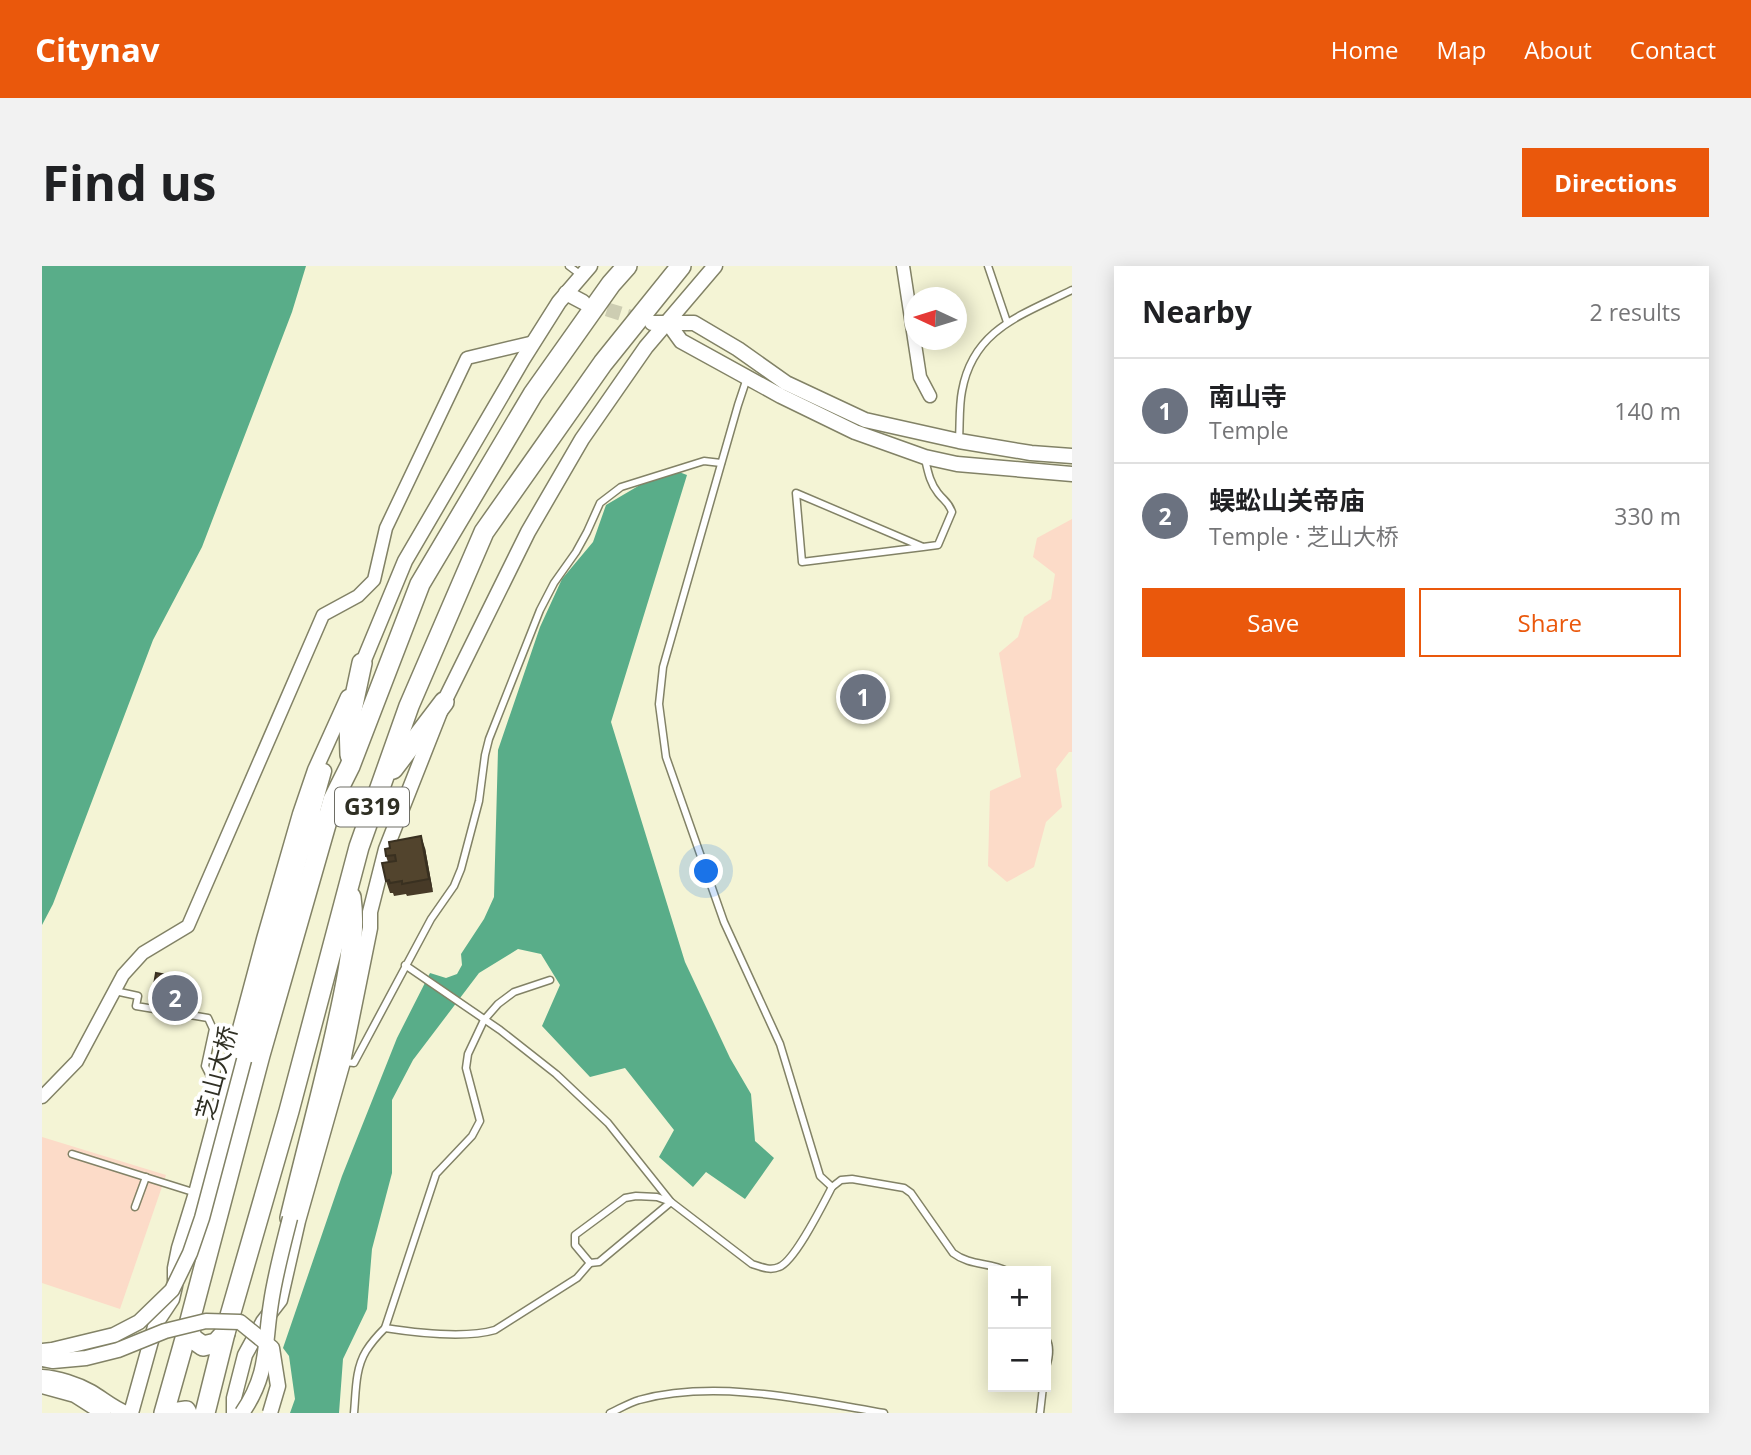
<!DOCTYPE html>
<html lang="en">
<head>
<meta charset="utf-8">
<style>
  :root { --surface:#fff; --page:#f2f2f2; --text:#202124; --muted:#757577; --line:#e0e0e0; --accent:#ea580c }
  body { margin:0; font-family:"Open Sans","Noto Sans SC",sans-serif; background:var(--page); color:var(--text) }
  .controls { position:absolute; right:21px; bottom:21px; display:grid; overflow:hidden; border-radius:0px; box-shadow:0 4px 18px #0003 }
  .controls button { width:63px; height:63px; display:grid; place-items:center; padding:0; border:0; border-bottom:2px solid var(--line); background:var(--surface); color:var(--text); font:35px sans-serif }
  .compass { position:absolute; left:862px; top:21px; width:63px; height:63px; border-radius:50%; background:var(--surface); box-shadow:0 4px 18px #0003; rotate:274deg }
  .you { position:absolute; left:665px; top:606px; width:24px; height:24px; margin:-18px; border:5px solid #fff; border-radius:50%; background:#1a73e8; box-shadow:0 0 0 10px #1a73e833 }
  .badge { display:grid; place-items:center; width:46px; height:46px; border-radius:50%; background:var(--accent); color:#fff; font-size:23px; font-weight:700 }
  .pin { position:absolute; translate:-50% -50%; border:4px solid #fff; box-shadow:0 2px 7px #0006 }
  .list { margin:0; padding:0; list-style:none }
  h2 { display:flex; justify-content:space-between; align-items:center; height:91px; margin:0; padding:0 28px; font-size:30px }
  h2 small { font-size:23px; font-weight:400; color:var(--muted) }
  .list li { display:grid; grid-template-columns:46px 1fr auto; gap:21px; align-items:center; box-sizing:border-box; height:105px; padding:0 28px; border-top:2px solid var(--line) }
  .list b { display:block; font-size:26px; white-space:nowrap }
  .list p { margin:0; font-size:23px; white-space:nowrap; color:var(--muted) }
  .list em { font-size:23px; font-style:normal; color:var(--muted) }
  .actions { display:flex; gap:14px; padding:21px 28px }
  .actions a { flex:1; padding:16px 0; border:2px solid var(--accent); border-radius:0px; text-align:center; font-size:24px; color:var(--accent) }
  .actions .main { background:var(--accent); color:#fff }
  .map { position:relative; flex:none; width:1030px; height:1147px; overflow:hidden; border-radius:0px }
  header { display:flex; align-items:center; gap:42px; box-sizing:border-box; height:98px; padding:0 35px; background:var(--accent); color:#fff }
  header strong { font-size:33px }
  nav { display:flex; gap:38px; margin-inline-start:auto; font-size:24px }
  .intro { display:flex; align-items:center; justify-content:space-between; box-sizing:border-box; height:168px; padding:0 42px }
  h1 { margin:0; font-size:49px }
  .button { padding:18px 32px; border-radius:0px; background:var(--accent); color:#fff; font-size:24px; font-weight:700 }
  main { display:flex; gap:42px; padding:0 42px }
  aside { flex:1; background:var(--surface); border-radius:0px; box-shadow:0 4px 18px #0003 }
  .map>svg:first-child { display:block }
  .green { fill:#fcdbc8 }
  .water { fill:#59ad89 }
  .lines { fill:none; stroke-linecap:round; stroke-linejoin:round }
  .tertiary-tunnel { stroke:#cdcdb2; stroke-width:14; stroke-dasharray:14 7; stroke-linecap:butt }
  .service-casing { stroke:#828266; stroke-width:9 }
  .minor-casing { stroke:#828266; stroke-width:15 }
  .tertiary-casing { stroke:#828266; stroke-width:17 }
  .trunk-casing { stroke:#828266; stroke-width:22 }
  .service { stroke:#fff; stroke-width:6 }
  .minor { stroke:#fff; stroke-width:12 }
  .tertiary { stroke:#fff; stroke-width:14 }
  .trunk { stroke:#fff; stroke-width:19 }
  .tertiary-bridge-casing { stroke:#828266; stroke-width:17; stroke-linecap:butt }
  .tertiary-bridge { stroke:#fff; stroke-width:14 }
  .wall { fill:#473a27 }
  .shaded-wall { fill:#393020 }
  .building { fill:#52442d; stroke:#393020; stroke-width:2 }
  .labels { text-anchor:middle; stroke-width:7; stroke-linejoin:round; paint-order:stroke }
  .shield { fill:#fff; stroke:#6e6e66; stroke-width:2 }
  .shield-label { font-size:23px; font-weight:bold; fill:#303024 }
  .street-label { font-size:24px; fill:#303024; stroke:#fff }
</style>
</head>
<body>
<header>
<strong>Citynav</strong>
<nav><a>Home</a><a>Map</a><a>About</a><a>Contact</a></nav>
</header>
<div class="intro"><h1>Find us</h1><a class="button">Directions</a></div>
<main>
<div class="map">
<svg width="1030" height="1147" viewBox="0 0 1030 1147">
  <rect width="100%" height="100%" fill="#f4f4d5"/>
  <g class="green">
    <polygon points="1030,253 1030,486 1027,486 1014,503 1020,541 1004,556 992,601 965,616 946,600 948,525 979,511 957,387 976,371 982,351 1009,333 1013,308 991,291 995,272"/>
    <polygon points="0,871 124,909 78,1043 0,1017"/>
  </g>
  <g class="water">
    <polygon points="0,0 264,0 250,46 160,281 111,374 11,638 0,659"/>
    <polygon points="637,206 645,209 569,456 643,696 688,792 709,828 713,875 732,892 703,933 664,906 651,921 617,891 632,864 583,802 548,811 500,760 518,719 499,688 476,683 437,707 371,794 350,834 350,907 330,983 325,1043 301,1093 297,1147 248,1147 253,1133 247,1090 241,1082 300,910 355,772 388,707 404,712 415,708 420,699 419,688 442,653 452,631 456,484 498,361 520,313 551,276 564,239 603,216"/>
  </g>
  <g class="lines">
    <polyline class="tertiary-tunnel" points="545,37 602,55"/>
    <defs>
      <g id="service">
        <polyline points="527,0 539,9"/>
        <polyline points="946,0 965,56"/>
        <polyline points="705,112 696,139 621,401 617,438 624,491 682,656 738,778 778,910 790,921"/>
        <path d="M 917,173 C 918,158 917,140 920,125 C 931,63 980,49 1030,24"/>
        <path d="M 881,281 L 754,227 L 760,296 L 881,281 L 896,279 L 910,246 C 906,235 902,235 896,227 C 888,217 886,206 883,193"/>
        <path d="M 363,699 L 458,764 L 514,808 L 566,857 L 629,936 L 710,998 C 719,1001 728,1005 737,1001 C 753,995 781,938 790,921 L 799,914 L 810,913 L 862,922 L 869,927 L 911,987 C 928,1000 947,996 965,1005"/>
        <polyline points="73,725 96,730 94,740 166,752 171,763 163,800 168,810 181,818"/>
        <polyline points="303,796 312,797 389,653 412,620 419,603 437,535 443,489 447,473 498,344 512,317 534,286 545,266 558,237 579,221 662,195 679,197"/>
        <polyline points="30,888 154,927"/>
        <polygon points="594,930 615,931 629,936 557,996 548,997 533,979 533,969 583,932"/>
        <polyline points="93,941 104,911"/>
        <path d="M 343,1062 C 375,1067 422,1073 453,1064 L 535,1012 L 548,997"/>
        <path d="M 1004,1073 C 1009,1081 1007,1092 1004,1101"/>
        <path d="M 312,1147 C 314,1126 313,1103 324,1085 C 329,1077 336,1069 343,1062 L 394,908 L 430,870 L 438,855 L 424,802 L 426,788 L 442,754 L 456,738 L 472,726 L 508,714"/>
        <path d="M 568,1147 C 577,1143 587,1137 597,1134 C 674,1113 765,1134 842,1147"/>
        <polyline points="998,1147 1001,1121"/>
      </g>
      <g id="minor">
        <polyline points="861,0 878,111 888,130"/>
        <polyline points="0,831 35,795 81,709 101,687 146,660 281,349 316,330 332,314 344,262 425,92 492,76"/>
      </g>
      <g id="tertiary">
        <polyline points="524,27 541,36"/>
        <polyline points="610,57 652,57 696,83 744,117 823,154 917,175 989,187 1030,190"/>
        <polyline points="626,57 639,75 739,130 813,166 883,191 915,198 1030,208"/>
        <polyline points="317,406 363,295 481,93 517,36 548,0"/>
        <polyline points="202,794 282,505"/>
        <path d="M 0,1111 C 16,1112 35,1118 49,1126 C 61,1133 71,1142 84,1147"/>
        <polyline points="0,1120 33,1129 61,1147"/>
        <polyline points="89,1147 114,1057 130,1033 133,1020 133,1002 137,982 154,927 222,673 258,548 273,504 306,431"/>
        <polyline points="192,1147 192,1132 203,1089 221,1056 238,1034 256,955 301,796 328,662 328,646 344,583 402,436 486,266 540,173 604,81 673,0"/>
      </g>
      <g id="trunk">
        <polyline points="308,489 307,458 320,397"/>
        <polyline points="351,503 402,436"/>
        <polyline points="262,581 278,555"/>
        <path d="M 248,952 C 263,889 280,827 294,764 C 303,722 315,674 309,631"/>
        <polyline points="146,1062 151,1073 161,1080 174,1077 183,1067"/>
        <polyline points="122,1147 146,1062 218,789 291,534 308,500 378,318 491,128 569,18 585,0"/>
        <polyline points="130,1147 144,1145 145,1147"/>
        <polyline points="163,1147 183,1067 247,845 317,581 367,440 442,266 561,97 639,0"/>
      </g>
    </defs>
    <use href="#service" class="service-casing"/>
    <use href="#minor" class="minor-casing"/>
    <use href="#tertiary" class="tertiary-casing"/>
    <use href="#trunk" class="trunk-casing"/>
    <use href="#service" class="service"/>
    <use href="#minor" class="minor"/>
    <use href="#tertiary" class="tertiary"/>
    <use href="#trunk" class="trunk"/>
    <defs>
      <g id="tertiary-bridge">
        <polyline points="0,1085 10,1084 72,1069 97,1056 130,1024 148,987 160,952 202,794"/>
        <polyline points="0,1093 11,1095 44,1092 76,1084 123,1065 164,1055 198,1056 230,1082 236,1120 228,1147"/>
        <path d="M 200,1147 C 227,1108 222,1081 229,1037 C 233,1009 241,980 248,952"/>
      </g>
    </defs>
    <use href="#tertiary-bridge" class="tertiary-bridge-casing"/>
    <use href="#tertiary-bridge" class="tertiary-bridge"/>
  </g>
  <g class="wall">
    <polygon points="383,582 391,626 365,630 364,628 352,630 351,627 348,627 344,615 346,596 344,590"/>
    <polygon points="148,713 153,725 150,745 133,742 132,745 115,742 110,730"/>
  </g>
  <g class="shaded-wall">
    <polygon points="379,570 383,582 391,626 387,613"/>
    <polygon points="148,713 153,725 150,745 145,732"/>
    <polygon points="128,730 133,742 132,745 128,732"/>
  </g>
  <g class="building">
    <polygon points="379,570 387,613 360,618 360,615 348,617 347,614 344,615 340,597 354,595 353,589 344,590 343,583 348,582 347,576"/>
    <polygon points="114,707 148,713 145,732 128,730 128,732 110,730"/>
  </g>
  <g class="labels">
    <rect class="shield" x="293" y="521.5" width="74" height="39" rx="5"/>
    <g class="shield-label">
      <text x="330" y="549">G319</text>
    </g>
    <g class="street-label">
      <text transform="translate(175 807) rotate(-75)" y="8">芝山大桥</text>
    </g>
  </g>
</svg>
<div class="controls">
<button>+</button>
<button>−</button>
</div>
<svg class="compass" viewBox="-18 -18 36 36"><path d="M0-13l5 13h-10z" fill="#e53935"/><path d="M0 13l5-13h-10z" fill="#757577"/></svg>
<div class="you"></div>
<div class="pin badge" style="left:821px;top:431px;background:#6b7280">1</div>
<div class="pin badge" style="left:133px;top:732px;background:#6b7280">2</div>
</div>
<aside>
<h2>Nearby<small>2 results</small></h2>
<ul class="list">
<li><span class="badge" style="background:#6b7280">1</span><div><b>南山寺</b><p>Temple</p></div><em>140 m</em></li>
<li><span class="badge" style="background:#6b7280">2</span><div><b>蜈蚣山关帝庙</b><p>Temple · 芝山大桥</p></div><em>330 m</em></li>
</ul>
<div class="actions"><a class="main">Save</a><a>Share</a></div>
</aside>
</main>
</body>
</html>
